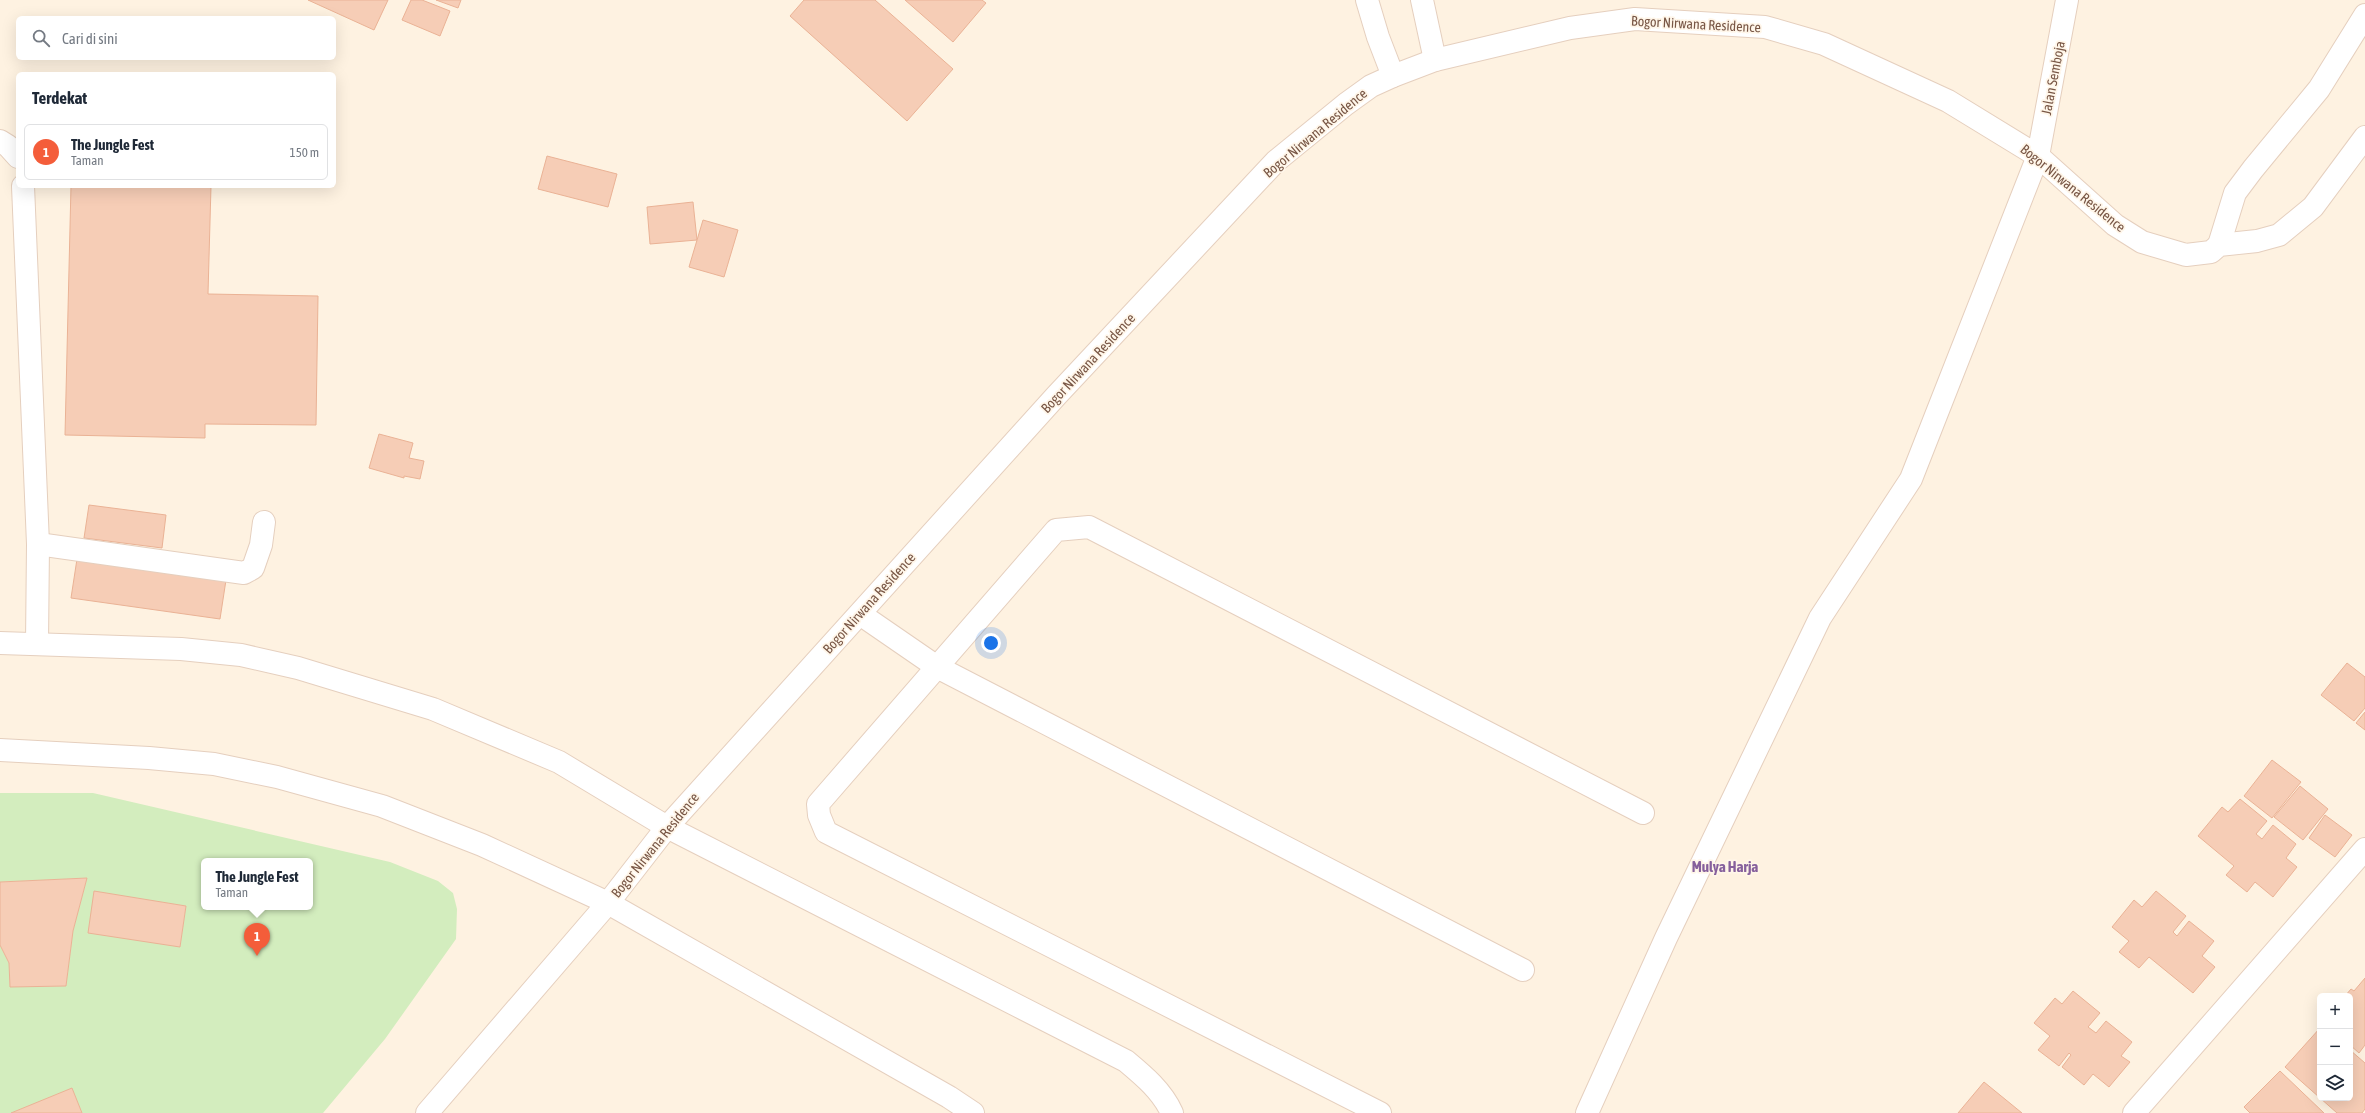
<!DOCTYPE html>
<html lang="id">
<head>
<meta charset="utf-8">
<style>
  :root { --surface:#fff; --page:#f6f6f7; --text:#1f2937; --muted:#747a83; --line:#e0e1e3; --accent:#f45d3a }
  body { margin:0; font-family:"Asap Condensed",sans-serif; background:var(--page); color:var(--text) }
  .controls { position:absolute; right:12px; bottom:12px; display:grid; overflow:hidden; border-radius:6px; box-shadow:0 4px 16px #0002 }
  .controls button { width:36px; height:36px; display:grid; place-items:center; padding:0; border:0; border-bottom:1px solid var(--line); background:var(--surface); color:var(--text); font:20px sans-serif }
  .you { position:absolute; left:991px; top:643px; width:14px; height:14px; margin:-10px; border:3px solid #fff; border-radius:50%; background:#1a73e8; box-shadow:0 0 0 6px #1a73e833 }
  .badge { display:grid; place-items:center; width:26px; height:26px; border-radius:50%; background:var(--accent); color:#fff; font-size:13px; font-weight:700 }
  .pin { position:absolute; translate:-50% -33px; filter:drop-shadow(0 1px 2px #0008) }
  .pin::after { content:''; position:absolute; top:21px; width:14px; height:12px; background:inherit; clip-path:polygon(0 0,100% 0,50% 100%) }
  .popup { position:absolute; left:201px; top:858px; width:112px; height:52px; box-sizing:border-box; display:grid; place-content:center; border-radius:6px; background:var(--surface); filter:drop-shadow(0 1px 3px #0005); font-size:13px; white-space:nowrap; color:var(--muted) }
  .popup b { font-size:15px; color:var(--text) }
  .popup::after { content:''; position:absolute; left:50%; top:100%; margin-left:-8px; border:8px solid transparent; border-top-color:var(--surface) }
  .list { margin:0; padding:0; list-style:none }
  h2 { display:flex; justify-content:space-between; align-items:center; height:52px; margin:0; padding:0 16px; font-size:17px }
  h2 small { font-size:13px; font-weight:400; color:var(--muted) }
  .list li { display:grid; grid-template-columns:26px 1fr auto; gap:12px; align-items:center; box-sizing:border-box; height:56px; margin:0 8px 8px; padding:0 8px; border:1px solid var(--line); border-radius:6px }
  .list b { display:block; font-size:15px; white-space:nowrap }
  .list p { margin:0; font-size:13px; white-space:nowrap; color:var(--muted) }
  .list em { font-size:13px; font-style:normal; color:var(--muted) }
  .icon { flex:none; width:22px; height:22px; fill:none; stroke:currentColor; stroke-width:2; stroke-linecap:round; stroke-linejoin:round }
  .map { position:relative; flex:none; width:2365px; height:1113px; overflow:hidden }
  .search { position:absolute; background:var(--surface); box-shadow:0 4px 16px #0002; left:16px; top:16px; width:320px; height:44px; display:flex; align-items:center; gap:10px; box-sizing:border-box; padding:0 14px; border-radius:6px; color:var(--muted); font-size:15px }
  .panel { position:absolute; background:var(--surface); box-shadow:0 4px 16px #0002; left:16px; top:72px; width:320px; height:116px; border-radius:6px }
  .map>svg:first-child { display:block }
  .green { fill:#d3edbe; fill-rule:evenodd }
  .building { fill:#f6cdb6; stroke:#eab295 }
  .lines { fill:none; stroke-linecap:round; stroke-linejoin:round }
  .minor-casing { stroke:#e5cfbe; stroke-width:24 }
  .minor { stroke:#fff; stroke-width:22 }
  .labels { text-anchor:middle; stroke-width:3.5; stroke-linejoin:round; paint-order:stroke }
  .street-label { font-size:14px; fill:#785645; stroke:#fff6e9 }
  .neighbourhood-label { font-size:15px; font-weight:bold; fill:#86609c; stroke:#fff6e9 }
</style>
</head>
<body>
<div class="map">
<svg width="2365" height="1113" viewBox="0 0 2365 1113">
  <rect width="100%" height="100%" fill="#fef2e1"/>
  <path class="green" d="M 0,793 L 93,793 L 390,862 L 438,881 L 453,893 L 457,909 L 456,939 L 385,1039 L 323,1113 L 82,1113 L 72,1089 L 11,1113 L 0,1113 L 0,945 L 9,963 L 10,987 L 66,986 L 73,931 L 87,878 L 0,882 ZM 204,861 L 310,861 L 310,907 L 204,907 ZM 94,892 L 186,906 L 180,947 Z"/>
  <g class="building">
    <polygon points="308,0 388,0 374,30"/>
    <polygon points="411,0 422,0 450,11 440,36 402,20"/>
    <polygon points="436,0 461,0 458,8"/>
    <polygon points="804,0 875,0 953,69 907,121 790,16"/>
    <polygon points="905,0 982,0 986,3 953,42"/>
    <polygon points="547,156 617,174 608,207 538,189"/>
    <polygon points="71,186 211,186 208,294 318,296 316,425 205,424 205,438 65,435"/>
    <polygon points="693,202 697,240 650,244 647,207"/>
    <polygon points="703,220 738,230 724,277 689,267"/>
    <polygon points="379,434 413,443 409,458 424,461 420,479 404,476 404,478 369,468"/>
    <polygon points="89,505 166,515 162,548 84,538"/>
    <polygon points="77,559 226,580 220,619 71,598"/>
    <polygon points="2347,663 2365,677 2365,708 2354,721 2321,695"/>
    <polygon points="2365,712 2365,730 2356,723"/>
    <polygon points="2272,760 2301,782 2272,818 2244,796"/>
    <polygon points="2300,786 2328,809 2303,840 2274,817"/>
    <polygon points="2240,799 2267,821 2256,834 2262,839 2273,825 2296,844 2286,858 2297,867 2273,897 2255,882 2247,892 2226,875 2234,866 2198,836 2222,807 2228,812"/>
    <polygon points="2325,815 2352,835 2335,857 2309,838"/>
    <polygon points="87,878 73,931 66,986 10,987 9,963 0,945 0,882"/>
    <polygon points="94,891 186,906 180,947 88,933"/>
    <polygon points="2156,891 2186,916 2173,932 2177,936 2189,921 2214,941 2202,956 2215,967 2193,993 2149,957 2139,968 2119,952 2129,941 2112,927 2134,900 2142,907"/>
    <polygon points="2365,978 2365,1045 2359,1053 2350,1045 2350,996 2345,996 2351,989 2354,991"/>
    <polygon points="2073,991 2100,1013 2088,1027 2096,1033 2106,1021 2132,1042 2121,1056 2130,1062 2109,1087 2093,1074 2084,1085 2062,1067 2071,1055 2069,1053 2059,1066 2038,1050 2050,1036 2034,1023 2055,998 2062,1004"/>
    <polygon points="2320,1028 2320,1098 2350,1098 2350,1050 2365,1063 2365,1109 2362,1113 2337,1113 2285,1067"/>
    <polygon points="2280,1071 2324,1113 2250,1113 2244,1107"/>
    <polygon points="1984,1082 2022,1113 1958,1113"/>
    <polygon points="72,1088 82,1113 11,1113"/>
  </g>
  <g class="lines">
    <defs>
      <g id="minor">
        <polyline points="1367,0 1378,37 1393,76"/>
        <polyline points="1422,0 1435,60"/>
        <polyline points="0,141 8,146 18,157"/>
        <polyline points="23,186 38,544 37,643"/>
        <polyline points="2219,245 2235,193 2253,169 2319,89 2365,15"/>
        <polyline points="38,544 244,573 253,568 261,545 264,522"/>
        <polyline points="860,614 937,667 1523,970"/>
        <path d="M 0,643 L 181,649 L 241,655 L 298,668 L 433,709 L 559,762 L 667,827 L 1126,1061 C 1144,1076 1162,1091 1172,1113"/>
        <polyline points="0,750 149,758 214,764 277,777 382,806 482,845 608,903 949,1097 973,1113"/>
        <polyline points="427,1113 608,903 667,827 1056,396 1276,161 1346,104 1371,86 1393,76 1435,60 1570,28 1635,19 1765,27 1824,44 1948,101 2038,156 2115,225 2142,242 2186,255 2211,252 2219,245 2257,241 2279,235 2313,207 2365,137"/>
        <polyline points="1380,1113 826,832 819,815 818,804 1056,530 1089,527 1643,813"/>
        <polyline points="1587,1113 1666,938 1820,618 1911,479 2038,156 2067,0"/>
        <polyline points="2134,1113 2365,849"/>
      </g>
    </defs>
    <use href="#minor" class="minor-casing"/>
    <use href="#minor" class="minor"/>
  </g>
  <g class="labels">
    <g class="street-label">
      <text transform="translate(1696 24) rotate(3)" y="5">Bogor Nirwana Residence</text>
      <text transform="translate(2053 78) rotate(-79)" y="5">Jalan Semboja</text>
      <text transform="translate(1315 133) rotate(-40)" y="5">Bogor Nirwana Residence</text>
      <text transform="translate(2073 188) rotate(39)" y="5">Bogor Nirwana Residence</text>
      <text transform="translate(1088 363) rotate(-47)" y="5">Bogor Nirwana Residence</text>
      <text transform="translate(869 603) rotate(-48)" y="5">Bogor Nirwana Residence</text>
      <text transform="translate(655 845) rotate(-51)" y="5">Bogor Nirwana Residence</text>
    </g>
    <g class="neighbourhood-label">
      <text x="1725" y="872">Mulya Harja</text>
    </g>
  </g>
</svg>
<div class="controls">
<button>+</button>
<button>−</button>
<button><svg class="icon" aria-label="layers" viewBox="0 0 24 24"><path d="M12 4l9 5-9 5-9-5zM3 14l9 5 9-5"/></svg></button>
</div>
<div class="you"></div>
<div class="pin badge" style="left:257px;top:956px">1</div>
<div class="popup"><b>The Jungle Fest</b>Taman</div>
<div class="search"><svg class="icon" aria-label="search" viewBox="0 0 24 24"><circle cx="10" cy="10" r="6"/><path d="M15 15l6 6"/></svg>Cari di sini</div>
<section class="panel">
<h2>Terdekat<small></small></h2>
<ul class="list">
<li><span class="badge">1</span><div><b>The Jungle Fest</b><p>Taman</p></div><em>150 m</em></li>
</ul>
</section>
</div>
</body>
</html>
